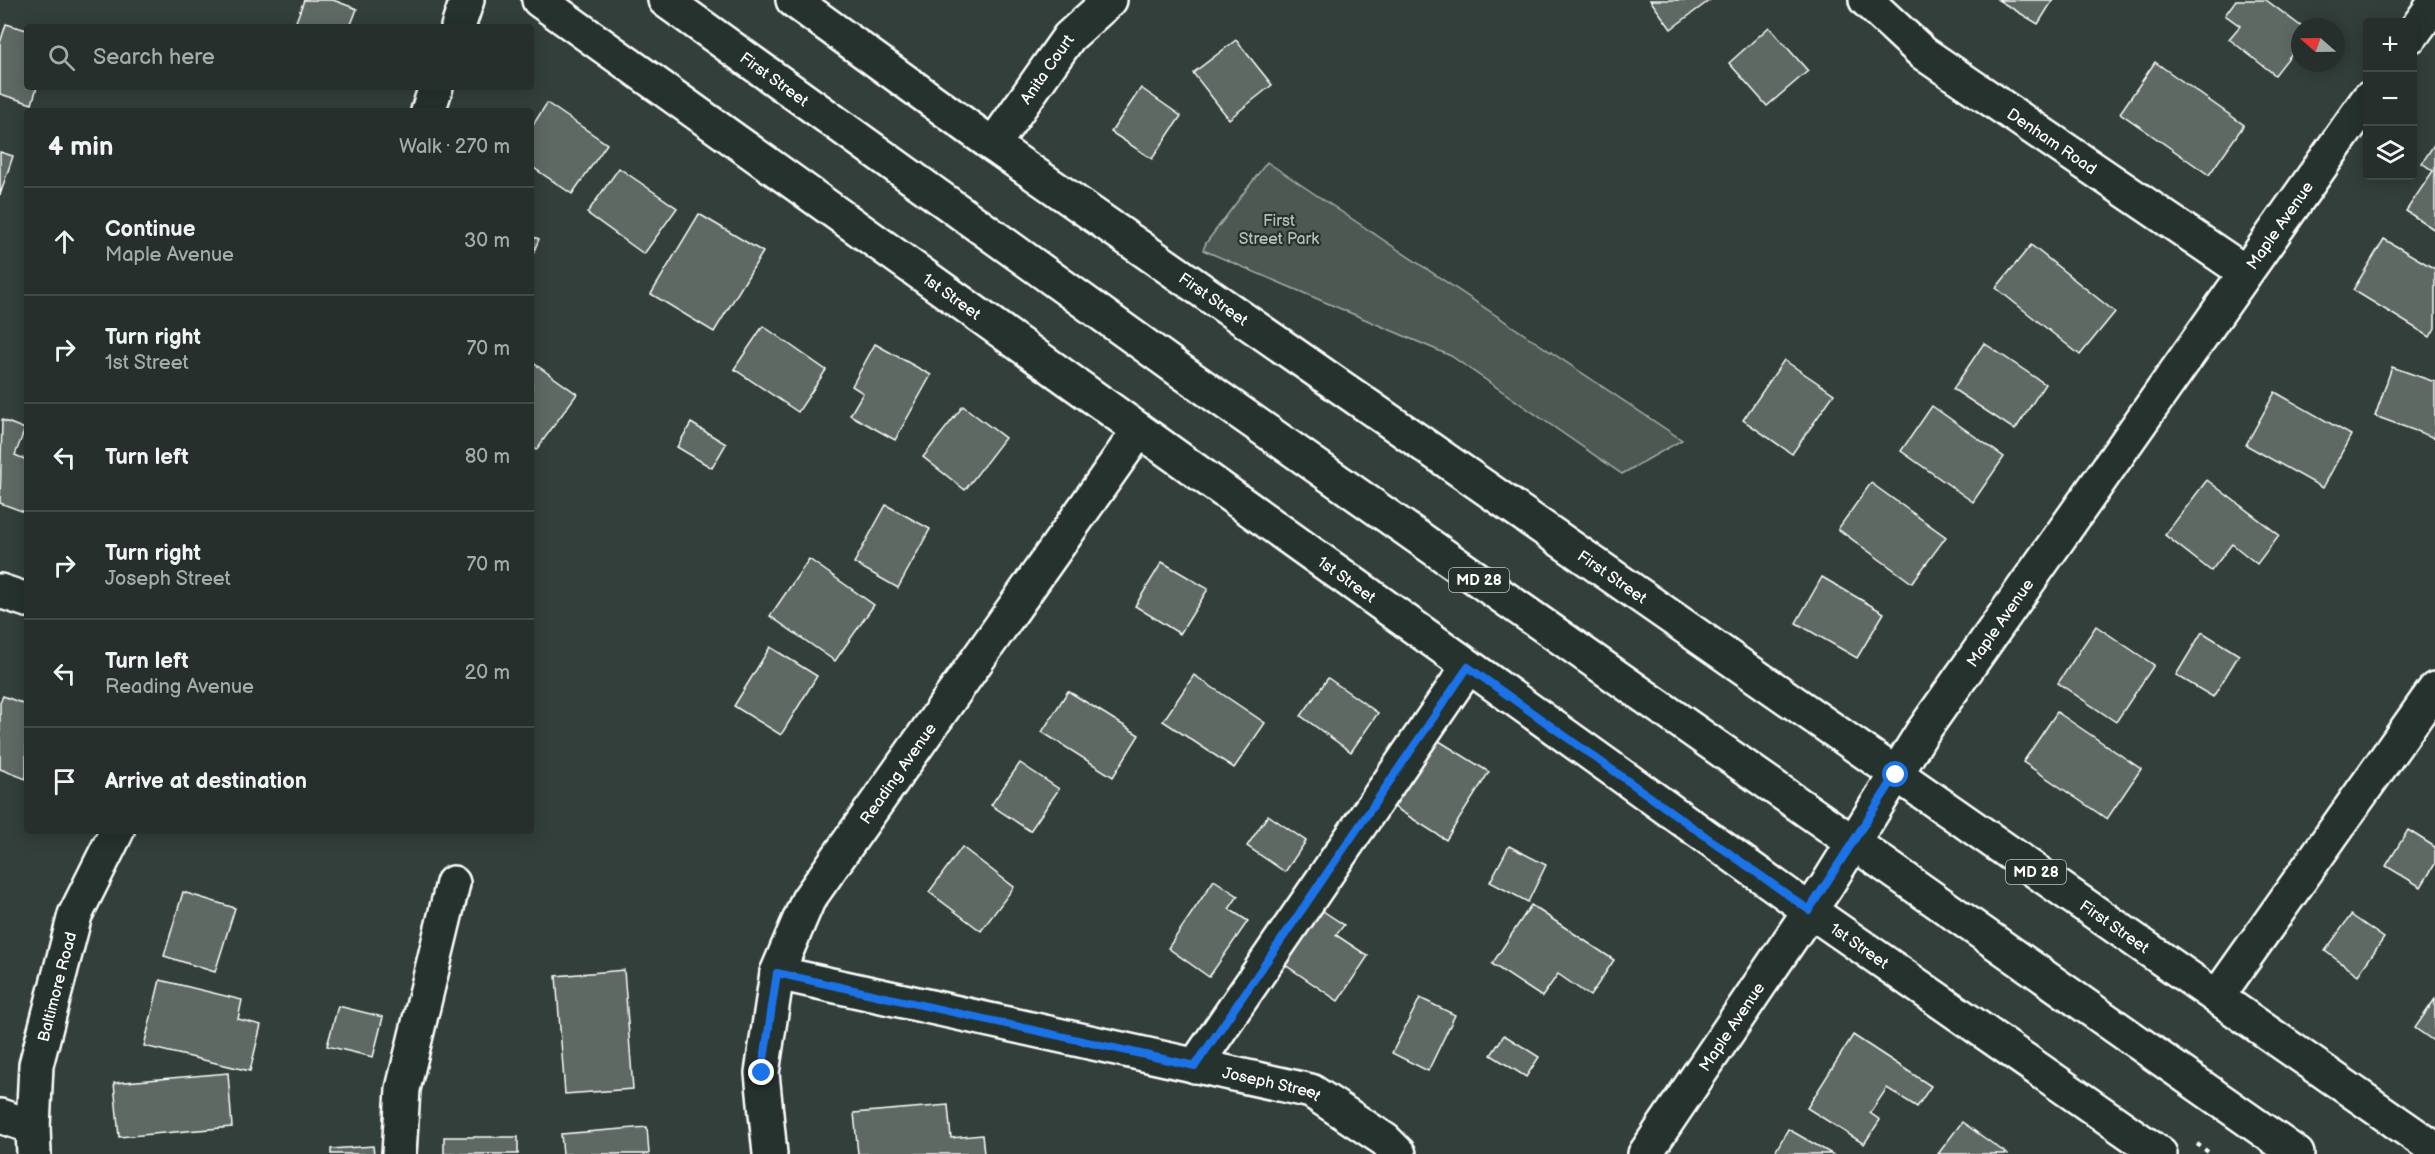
<!DOCTYPE html>
<html lang="en">
<head>
<meta charset="utf-8">
<style>
  :root { --surface:#262f2c; --page:#323b38; --text:#f1f3f6; --muted:#a4a9a9; --line:#424a48 }
  body { margin:0; font-family:"Balsamiq Sans",sans-serif; background:var(--page); color:var(--text) }
  .controls { position:absolute; right:18px; top:18px; display:grid; overflow:hidden; border-radius:6px; box-shadow:0 3px 15px #0003 }
  .controls button { width:54px; height:54px; display:grid; place-items:center; padding:0; border:0; border-bottom:2px solid var(--line); background:var(--surface); color:var(--text); font:30px sans-serif }
  .compass { position:absolute; left:2291px; top:18px; width:54px; height:54px; border-radius:50%; background:var(--surface); box-shadow:0 3px 15px #0003; rotate:290deg }
  .stop { position:absolute; width:18px; height:18px; margin:-14px; border:4px solid #1a73e8; border-radius:50%; background:#fff }
  .stop.end { background:#1a73e8; border-color:#fff; box-shadow:0 2px 6px #0008 }
  .list { margin:0; padding:0; list-style:none }
  h2 { display:flex; justify-content:space-between; align-items:center; height:78px; margin:0; padding:0 24px; font-size:26px }
  h2 small { font-size:20px; font-weight:400; color:var(--muted) }
  .list li { display:grid; grid-template-columns:39px 1fr auto; gap:18px; align-items:center; box-sizing:border-box; height:108px; padding:0 24px; border-top:2px solid var(--line) }
  .list b { display:block; font-size:22px; white-space:nowrap }
  .list p { margin:0; font-size:20px; white-space:nowrap; color:var(--muted) }
  .list em { font-size:20px; font-style:normal; color:var(--muted) }
  .icon { flex:none; width:33px; height:33px; fill:none; stroke:currentColor; stroke-width:2; stroke-linecap:round; stroke-linejoin:round }
  .map { position:relative; flex:none; width:2435px; height:1154px; overflow:hidden }
  .search { position:absolute; background:var(--surface); box-shadow:0 3px 15px #0003; left:24px; top:24px; width:510px; height:66px; display:flex; align-items:center; gap:15px; box-sizing:border-box; padding:0 21px; border-radius:6px; color:var(--muted); font-size:22px }
  .panel { position:absolute; background:var(--surface); box-shadow:0 3px 15px #0003; left:24px; top:108px; width:510px; height:726px; border-radius:6px }
  .map>svg:first-child { display:block }
  .green { fill:#4d5853; stroke:#a6aca9; stroke-width:1.5 }
  .building { fill:#5f6964; stroke:#fff; stroke-width:1.5 }
  .lines { fill:none; stroke-linecap:round; stroke-linejoin:round }
  .minor-casing { stroke:#fff; stroke-width:38 }
  .major-casing { stroke:#fff; stroke-width:38 }
  .path { stroke:#fff; stroke-width:4; stroke-dasharray:4.5 4.5; stroke-linecap:butt }
  .minor { stroke:#26332d; stroke-width:33 }
  .major { stroke:#26332d; stroke-width:33 }
  .route { stroke:#1a73e8; stroke-width:8 }
  .labels { text-anchor:middle; stroke-width:4.5; stroke-linejoin:round; paint-order:stroke }
  .shield { fill:#26332d; stroke:#bec2c0; stroke-width:1.5 }
  .shield-label { font-size:15px; font-weight:bold; fill:#fff }
  .street-label { font-size:16px; fill:#fff; stroke:#26332d }
  .park-label { font-size:16px; fill:#b8bcba; stroke:#26332d }
</style>
</head>
<body>
<div class="map">
<svg width="2435" height="1154" viewBox="0 0 2435 1154">
  <rect width="100%" height="100%" fill="#333f3a"/>
  <filter id="ink" filterUnits="userSpaceOnUse"><feTurbulence type="fractalNoise" baseFrequency=".0167" numOctaves="2"/><feDisplacementMap in="SourceGraphic" scale="12" xChannelSelector="R" yChannelSelector="G"/><feConvolveMatrix kernelMatrix="1 2 1 2 8 2 1 2 1" color-interpolation-filters="sRGB"/></filter>
  <g filter="url(#ink)">
    <polygon class="green" points="1267,162 1682,440 1622,474 1451,356 1203,250 1206,243"/>
    <g class="building">
      <polygon points="304,0 333,0 357,9 350,27 294,27"/>
      <polygon points="1650,0 1710,0 1671,29"/>
      <polygon points="1998,0 2053,0 2038,24"/>
      <polygon points="2236,0 2266,0 2302,27 2300,43 2275,75 2229,39 2240,26 2225,15"/>
      <polygon points="6,24 27,30 27,87 37,87 32,104 0,94 0,43"/>
      <polygon points="1769,27 1808,71 1767,106 1729,63"/>
      <polygon points="1236,40 1272,85 1229,119 1193,73"/>
      <polygon points="2155,62 2244,125 2209,175 2120,113"/>
      <polygon points="1141,88 1181,116 1152,159 1111,132"/>
      <polygon points="547,103 607,144 572,194 531,166 531,128"/>
      <polygon points="2435,143 2435,230 2406,211 2433,171 2422,163"/>
      <polygon points="0,152 13,156 0,195"/>
      <polygon points="619,168 677,208 644,254 587,213"/>
      <polygon points="699,214 763,252 714,332 651,294"/>
      <polygon points="531,236 539,239 531,259"/>
      <polygon points="2384,239 2435,269 2435,328 2430,337 2353,290"/>
      <polygon points="2031,245 2115,312 2080,355 1996,288"/>
      <polygon points="763,326 826,370 798,412 734,369"/>
      <polygon points="1984,343 2045,384 2015,430 1953,389"/>
      <polygon points="875,344 931,375 895,440 850,415 863,393 852,386"/>
      <polygon points="1784,360 1834,394 1792,454 1743,420"/>
      <polygon points="532,362 577,394 536,450 531,446"/>
      <polygon points="2392,367 2435,382 2435,438 2375,416"/>
      <polygon points="2275,392 2351,435 2323,488 2246,445"/>
      <polygon points="963,406 1005,438 965,490 923,457"/>
      <polygon points="1932,406 2004,457 1973,502 1901,451"/>
      <polygon points="2,420 25,429 15,455 27,460 27,513 0,503"/>
      <polygon points="691,423 726,444 712,468 677,447"/>
      <polygon points="2207,480 2279,535 2257,564 2232,544 2211,571 2165,535"/>
      <polygon points="1871,483 1946,537 1912,583 1838,529"/>
      <polygon points="886,505 930,529 898,588 854,563"/>
      <polygon points="809,559 874,605 835,661 770,616"/>
      <polygon points="1162,562 1208,589 1180,634 1135,606"/>
      <polygon points="1822,577 1884,613 1857,658 1796,623"/>
      <polygon points="2096,626 2154,665 2116,722 2058,683"/>
      <polygon points="2202,632 2239,655 2213,697 2176,675"/>
      <polygon points="770,647 817,676 781,735 734,706"/>
      <polygon points="1194,675 1265,723 1234,768 1163,721"/>
      <polygon points="1328,678 1378,713 1351,752 1301,716"/>
      <polygon points="1068,691 1139,735 1113,777 1042,732"/>
      <polygon points="3,696 27,705 26,779 0,769 0,703"/>
      <polygon points="2057,712 2141,769 2107,819 2023,762"/>
      <polygon points="1436,739 1489,772 1446,840 1394,807"/>
      <polygon points="1020,763 1059,789 1030,831 991,805"/>
      <polygon points="1268,815 1306,841 1285,872 1247,846"/>
      <polygon points="2408,830 2435,847 2435,864 2421,887 2386,866"/>
      <polygon points="1509,846 1546,865 1528,902 1490,882"/>
      <polygon points="962,847 1014,887 981,931 929,892"/>
      <polygon points="1214,880 1238,896 1229,909 1248,921 1209,977 1168,948"/>
      <polygon points="183,892 235,908 215,972 164,956"/>
      <polygon points="1531,905 1614,960 1590,996 1558,974 1542,997 1492,964"/>
      <polygon points="1320,909 1344,925 1336,935 1368,956 1338,1001 1284,964"/>
      <polygon points="2351,915 2384,938 2358,975 2325,951"/>
      <polygon points="624,970 633,1089 565,1094 556,976"/>
      <polygon points="160,980 242,1000 238,1019 261,1025 250,1071 144,1046"/>
      <polygon points="1420,998 1455,1015 1428,1071 1392,1053"/>
      <polygon points="2435,999 2435,1042 2415,1028"/>
      <polygon points="338,1006 383,1017 373,1057 327,1046"/>
      <polygon points="1504,1035 1539,1057 1526,1077 1491,1055"/>
      <polygon points="1853,1035 1931,1086 1917,1107 1887,1088 1870,1113 1880,1120 1864,1144 1807,1108"/>
      <polygon points="228,1073 232,1127 119,1137 114,1083"/>
      <polygon points="948,1105 951,1138 982,1135 984,1154 858,1154 854,1113"/>
      <polygon points="1962,1122 2007,1154 1938,1154"/>
      <polygon points="647,1127 649,1154 563,1154 561,1134"/>
      <polygon points="1788,1129 1832,1154 1774,1154"/>
      <rect x="444" y="1137" width="74" height="17"/>
      <polygon points="373,1146 374,1154 331,1154 331,1149"/>
    </g>
    <g class="lines">
      <defs>
        <g id="minor">
          <path id="s1" d="M 539,0 L 1809,910 L 2160,1154"/>
          <path id="s2" d="M 1866,0 L 1923,53 L 2245,272"/>
          <polyline points="458,27 467,0"/>
          <polyline points="2412,35 2435,3"/>
          <polyline points="428,111 436,87"/>
          <path id="s3" d="M 993,145 L 1069,37 L 1110,0"/>
          <polyline points="0,591 27,600"/>
          <path id="s4" d="M 777,973 L 1311,1091 L 1385,1140 L 1399,1154"/>
          <polyline points="2217,997 2435,689"/>
          <polyline points="1195,1066 1468,667"/>
          <polyline points="0,1116 33,1127"/>
          <path id="s5" d="M 34,1154 L 33,1127 L 36,1065 L 75,915 L 117,831"/>
          <polyline points="399,1154 403,1089 453,883"/>
          <path id="s6" d="M 770,1154 L 762,1073 L 777,973 L 808,900 L 1138,432"/>
          <path id="s7" d="M 1645,1154 L 1827,885 L 1921,734 L 2368,99"/>
        </g>
        <g id="major">
          <path id="s8" d="M 665,0 L 1178,369 L 2297,1154"/>
          <path id="s9" d="M 793,0 L 993,145 L 2435,1149"/>
        </g>
      </defs>
      <use href="#minor" class="minor-casing"/>
      <use href="#major" class="major-casing"/>
      <polyline class="path" points="2197,1144 2211,1154"/>
      <use href="#minor" class="minor"/>
      <use href="#major" class="major"/>
    </g>
  </g>
  <g class="lines" filter="url(#ink)">
    <polyline class="route" points="762,1073 777,973 1195,1066 1468,667 1809,910 1896,775"/>
  </g>
  <g class="labels">
    <g class="shield">
      <rect x="1449" y="568" width="60" height="24" rx="4.5"/>
      <rect x="2006" y="860" width="60" height="24" rx="4.5"/>
    </g>
    <g class="shield-label">
      <text x="1479" y="585">MD 28</text>
      <text x="2036" y="877">MD 28</text>
    </g>
    <g class="street-label">
      <text dy="6" stroke="none"><textPath href="#s3" startOffset="93">Anita Court</textPath></text>
      <text dy="6" stroke="none"><textPath href="#s8" startOffset="135">First Street</textPath></text>
      <text dy="6" stroke="none"><textPath href="#s2" startOffset="234">Denham Road</textPath></text>
      <text dy="6" stroke="none"><textPath href="#s7" startOffset="1125">Maple Avenue</textPath></text>
      <text dy="6" stroke="none"><textPath href="#s1" startOffset="508">1st Street</textPath></text>
      <text dy="6" stroke="none"><textPath href="#s9" startOffset="516">First Street</textPath></text>
      <text dy="6" stroke="none"><textPath href="#s9" startOffset="1002">First Street</textPath></text>
      <text dy="6" stroke="none"><textPath href="#s1" startOffset="994">1st Street</textPath></text>
      <text dy="6" stroke="none"><textPath href="#s7" startOffset="639">Maple Avenue</textPath></text>
      <text dy="6" stroke="none"><textPath href="#s6" startOffset="417">Reading Avenue</textPath></text>
      <text dy="6" stroke="none"><textPath href="#s9" startOffset="1614">First Street</textPath></text>
      <text dy="6" stroke="none"><textPath href="#s1" startOffset="1624">1st Street</textPath></text>
      <text dy="6" stroke="none"><textPath href="#s5" startOffset="170">Baltimore Road</textPath></text>
      <text dy="6" stroke="none"><textPath href="#s7" startOffset="154">Maple Avenue</textPath></text>
      <text dy="6" stroke="none"><textPath href="#s4" startOffset="507">Joseph Street</textPath></text>
    </g>
    <g class="park-label">
      <text x="1279" y="226">First<tspan x="1279" dy="18">Street Park</tspan></text>
    </g>
  </g>
</svg>
<div class="controls">
<button>+</button>
<button>−</button>
<button><svg class="icon" aria-label="layers" viewBox="0 0 24 24"><path d="M12 4l9 5-9 5-9-5zM3 14l9 5 9-5"/></svg></button>
</div>
<svg class="compass" viewBox="-18 -18 36 36"><path d="M0-13l5 13h-10z" fill="#e53935"/><path d="M0 13l5-13h-10z" fill="#a4a9a9"/></svg>
<div class="stop" style="left:1896px;top:775px"></div>
<div class="stop end" style="left:762px;top:1073px"></div>
<div class="search"><svg class="icon" aria-label="search" viewBox="0 0 24 24"><circle cx="10" cy="10" r="6"/><path d="M15 15l6 6"/></svg>Search here</div>
<section class="panel">
<h2>4 min<small>Walk · 270 m</small></h2>
<ul class="list">
<li><svg class="icon" aria-label="ahead" viewBox="0 0 24 24"><path d="M12 20V5M6 11l6-6 6 6"/></svg><div><b>Continue</b><p>Maple Avenue</p></div><em>30 m</em></li>
<li><svg class="icon" aria-label="right" viewBox="0 0 24 24"><path d="M7 20v-9h11M14 6l5 5-5 5"/></svg><div><b>Turn right</b><p>1st Street</p></div><em>70 m</em></li>
<li><svg class="icon" aria-label="left" viewBox="0 0 24 24"><path d="M17 20v-9H6M10 6l-5 5 5 5"/></svg><div><b>Turn left</b></div><em>80 m</em></li>
<li><svg class="icon" aria-label="right" viewBox="0 0 24 24"><path d="M7 20v-9h11M14 6l5 5-5 5"/></svg><div><b>Turn right</b><p>Joseph Street</p></div><em>70 m</em></li>
<li><svg class="icon" aria-label="left" viewBox="0 0 24 24"><path d="M17 20v-9H6M10 6l-5 5 5 5"/></svg><div><b>Turn left</b><p>Reading Avenue</p></div><em>20 m</em></li>
<li><svg class="icon" aria-label="arrive" viewBox="0 0 24 24"><path d="M6 21V4h12l-3 4 3 4H6"/></svg><div><b>Arrive at destination</b></div></li>
</ul>
</section>
</div>
</body>
</html>
